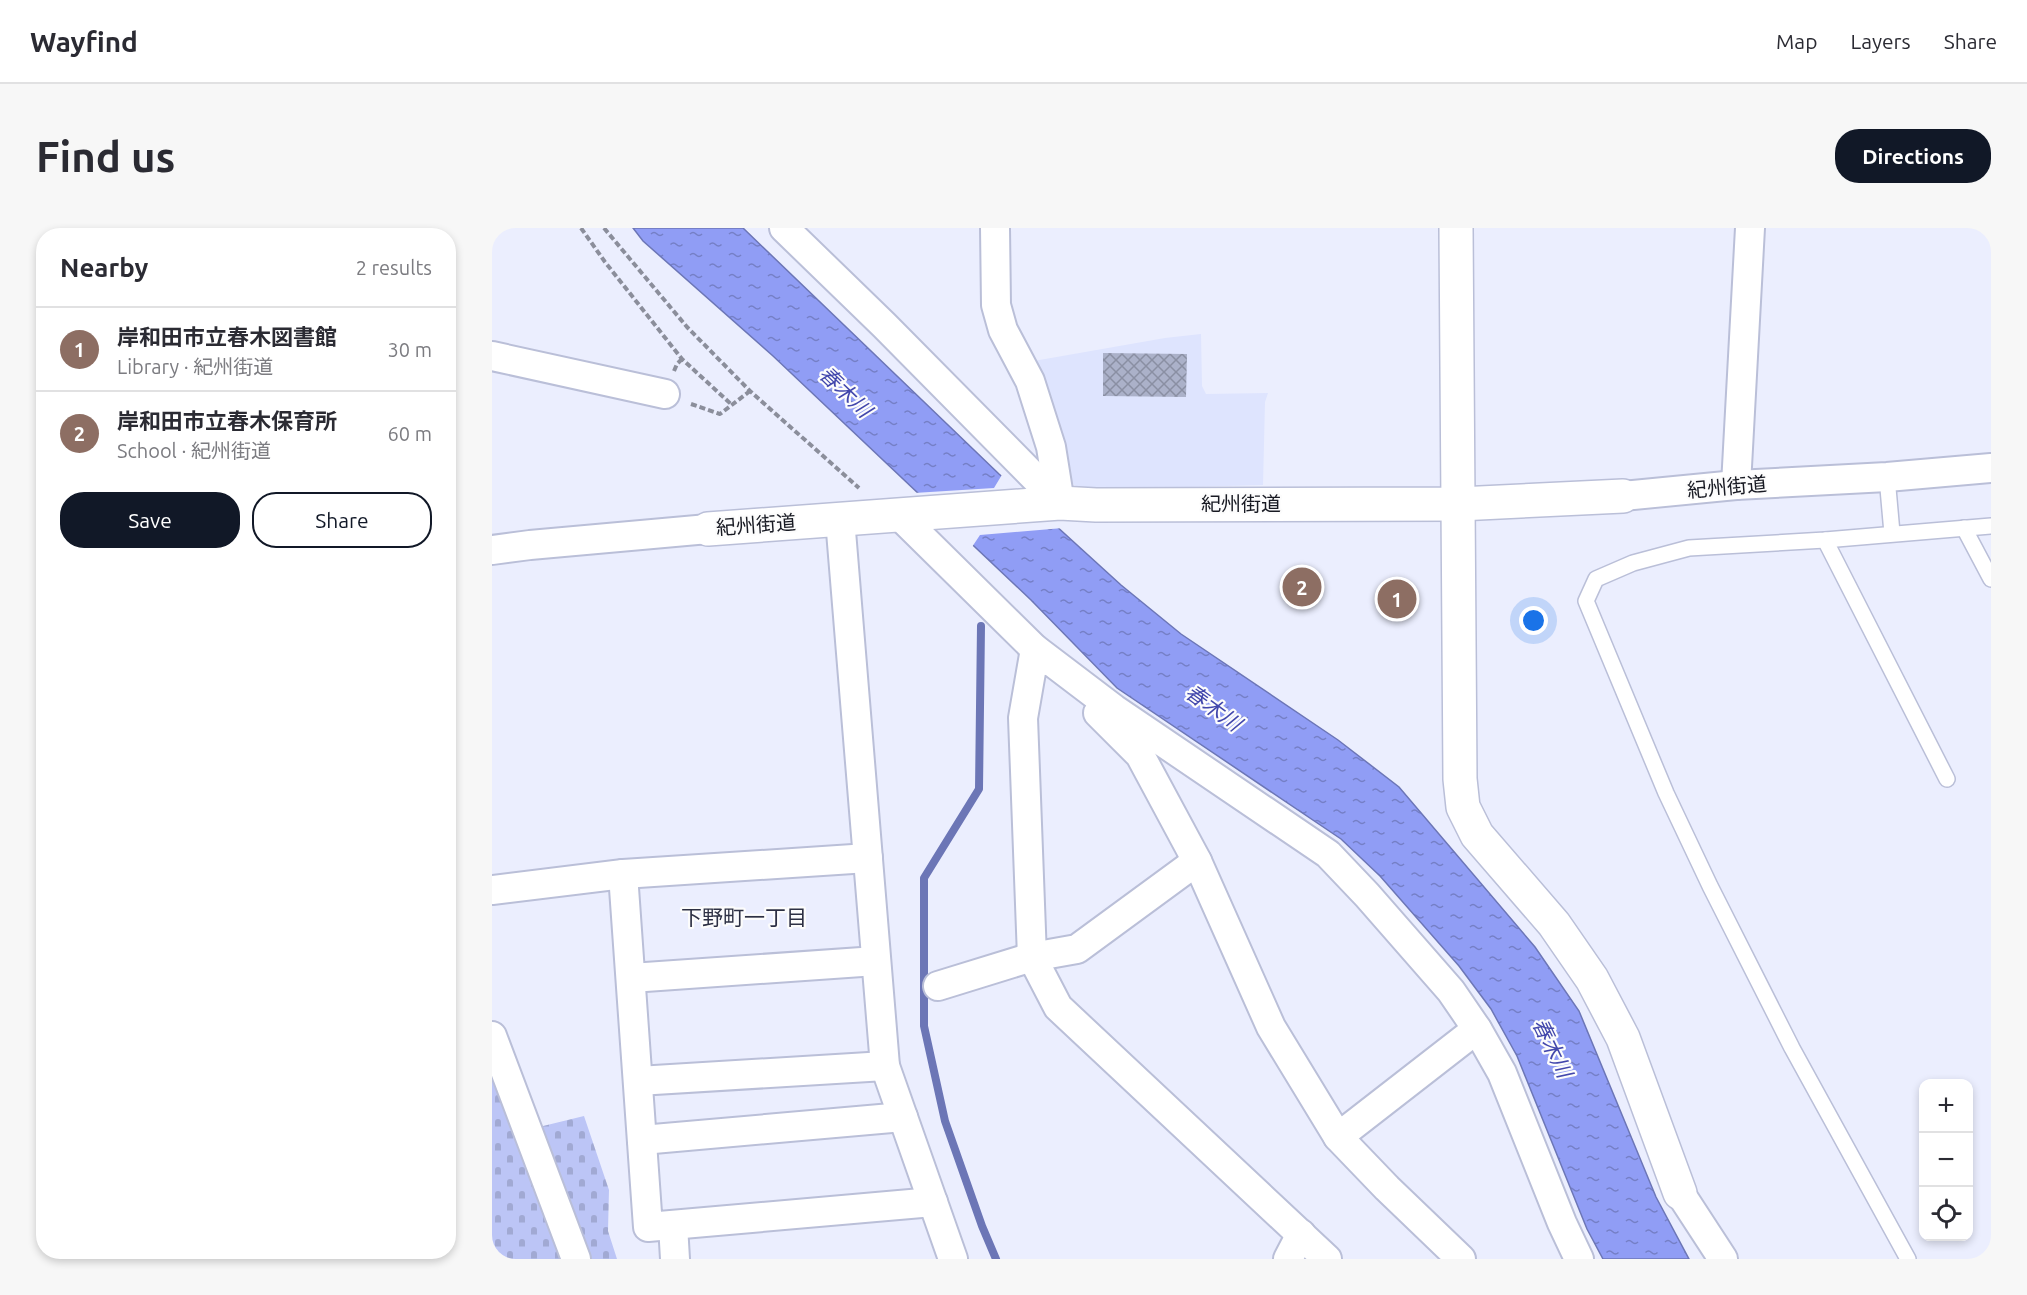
<!DOCTYPE html>
<html lang="en">
<head>
<meta charset="utf-8">
<style>
  :root { --surface:#fff; --page:#f7f7f7; --text:#2b2b33; --muted:#7c7c81; --line:#e1e1e2; --accent:#111827 }
  body { margin:0; font-family:Ubuntu,"Noto Sans JP",sans-serif; background:var(--page); color:var(--text) }
  .controls { position:absolute; right:18px; bottom:18px; display:grid; overflow:hidden; border-radius:12px; box-shadow:0 3px 9px #0003 }
  .controls button { width:54px; height:54px; display:grid; place-items:center; padding:0; border:0; border-bottom:2px solid var(--line); background:var(--surface); color:var(--text); font:30px sans-serif }
  .you { position:absolute; left:1042px; top:393px; width:21px; height:21px; margin:-15px; border:4px solid #fff; border-radius:50%; background:#1a73e8; box-shadow:0 0 0 9px #1a73e833 }
  .badge { display:grid; place-items:center; width:39px; height:39px; border-radius:50%; background:var(--accent); color:#fff; font-size:20px; font-weight:700 }
  .pin { position:absolute; translate:-50% -50%; border:3px solid #fff; box-shadow:0 2px 6px #0006 }
  .list { margin:0; padding:0; list-style:none }
  h2 { display:flex; justify-content:space-between; align-items:center; height:78px; margin:0; padding:0 24px; font-size:26px }
  h2 small { font-size:20px; font-weight:400; color:var(--muted) }
  .list li { display:grid; grid-template-columns:39px 1fr auto; gap:18px; align-items:center; box-sizing:border-box; height:84px; padding:0 24px; border-top:2px solid var(--line) }
  .list b { display:block; font-size:22px; white-space:nowrap }
  .list p { margin:0; font-size:20px; white-space:nowrap; color:var(--muted) }
  .list em { font-size:20px; font-style:normal; color:var(--muted) }
  .actions { display:flex; gap:12px; padding:18px 24px }
  .actions a { flex:1; padding:14px 0; border:2px solid var(--accent); border-radius:24px; text-align:center; font-size:21px; color:var(--accent) }
  .actions .main { background:var(--accent); color:#fff }
  .icon { flex:none; width:33px; height:33px; fill:none; stroke:currentColor; stroke-width:2; stroke-linecap:round; stroke-linejoin:round }
  .map { position:relative; flex:none; width:1499px; height:1031px; overflow:hidden; border-radius:24px }
  header { display:flex; align-items:center; gap:36px; box-sizing:border-box; height:84px; padding:0 30px; background:var(--surface); border-bottom:2px solid var(--line) }
  header strong { font-size:28px }
  nav { display:flex; gap:33px; margin-inline-start:auto; font-size:21px }
  .intro { display:flex; align-items:center; justify-content:space-between; box-sizing:border-box; height:144px; padding:0 36px }
  h1 { margin:0; font-size:42px }
  .button { padding:15px 27px; border-radius:24px; background:var(--accent); color:#fff; font-size:21px; font-weight:700 }
  main { display:flex; gap:36px; padding:0 36px }
  aside { flex:1; background:var(--surface); border-radius:24px; box-shadow:0 3px 9px #0003 }
  .map>svg:first-child { display:block }
  .built { fill:#dee4fe }
  .cemetery { fill:url(#cemetery-stones) }
  .water { fill:url(#water-ripples); stroke:#6c76b6; stroke-width:1.5 }
  .pier { fill:#ebeefe }
  .lines { fill:none; stroke-linecap:round; stroke-linejoin:round }
  .stream { stroke:#6c76b6; stroke-width:8 }
  .building { fill:url(#building-cross-hatch) }
  .service-casing { stroke:#babfd8; stroke-width:18 }
  .minor-casing { stroke:#babfd8; stroke-width:32 }
  .tertiary-casing { stroke:#babfd8; stroke-width:36 }
  .path { stroke:#8b8e9b; stroke-width:4; stroke-dasharray:6 3; stroke-linecap:butt }
  .service { stroke:#fff; stroke-width:15 }
  .minor { stroke:#fff; stroke-width:28 }
  .tertiary { stroke:#fff; stroke-width:33 }
  .labels { text-anchor:middle; stroke-width:4.5; stroke-linejoin:round; paint-order:stroke }
  .street-label { font-size:20px; fill:#181a23; stroke:#fcfcfc }
  .water-label { font-size:21px; font-style:italic; fill:#4247ac; stroke:#fcfcfc }
  .neighbourhood-label { font-size:21px; fill:#2d3044; stroke:#fcfcfc }
</style>
</head>
<body>
<header>
<strong>Wayfind</strong>
<nav><a>Map</a><a>Layers</a><a>Share</a></nav>
</header>
<div class="intro"><h1>Find us</h1><a class="button">Directions</a></div>
<main>
<aside>
<h2>Nearby<small>2 results</small></h2>
<ul class="list">
<li><span class="badge" style="background:#8d6e63">1</span><div><b>岸和田市立春木図書館</b><p>Library · 紀州街道</p></div><em>30 m</em></li>
<li><span class="badge" style="background:#8d6e63">2</span><div><b>岸和田市立春木保育所</b><p>School · 紀州街道</p></div><em>60 m</em></li>
</ul>
<div class="actions"><a class="main">Save</a><a>Share</a></div>
</aside>
<div class="map">
<svg width="1499" height="1031" viewBox="0 0 1499 1031">
  <defs>
    <pattern id="cemetery-stones" width="16" height="16" patternUnits="userSpaceOnUse" patternTransform="scale(1.5)"><rect width="16" height="16" fill="#bcc5f6"/><path d="M2 7V4a2 2 0 0 1 4 0v3zM10 15v-3a2 2 0 0 1 4 0v3z" fill="#a1a9d3"/></pattern>
    <pattern id="water-ripples" width="26" height="14" patternUnits="userSpaceOnUse" patternTransform="scale(1.5)"><rect width="26" height="14" fill="#909df5"/><path d="M2 4q2-2 4 0t4 0M15 11q2-2 4 0t4 0" fill="none" stroke="#757fc6"/></pattern>
    <pattern id="building-cross-hatch" width="8" height="8" patternUnits="userSpaceOnUse" patternTransform="scale(1.5)"><rect width="8" height="8" fill="#abb1c9"/><path d="M0 0l8 8M0 8l8-8" fill="none" stroke="#8a8fa3"/></pattern>
  </defs>
  <rect width="100%" height="100%" fill="#ebeefe"/>
  <polygon class="built" points="709,106 710,158 714,166 776,165 773,174 771,257 591,262 579,255 536,134 673,110"/>
  <polygon class="cemetery" points="0,837 47,899 92,888 117,962 116,1003 125,1031 0,1031"/>
  <polygon class="water" points="141,0 251,0 507,246 629,357 689,406 846,512 907,559 1043,719 1087,783 1164,969 1197,1031 1111,1031 1095,1001 1025,828 999,781 967,738 888,648 849,611 625,460 539,372 281,128 151,13"/>
  <polygon class="pier" points="511,245 571,300 488,307 480,319 422,265 502,260"/>
  <g class="lines">
    <polyline class="stream" points="489,398 487,561 432,650 432,798 453,893 490,998 504,1031"/>
  </g>
  <polygon class="building" points="611,125 695,126 694,169 611,168"/>
  <g class="lines">
    <defs>
      <g id="service">
        <polyline points="1395,249 1400,305"/>
        <polyline points="1472,300 1499,351"/>
        <polyline points="1333,312 1455,551"/>
        <polyline points="1416,1031 1300,820 1218,658 1174,565 1094,373 1104,351 1141,335 1197,320 1333,312 1499,298"/>
      </g>
      <g id="minor">
        <polyline points="292,0 392,97 568,275"/>
        <polyline points="503,0 504,77 511,102 538,153 559,219 568,275"/>
        <polyline points="0,128 173,166"/>
        <polyline points="1244,257 1258,0"/>
        <polyline points="1131,268 1244,257 1395,249 1499,240"/>
        <polyline points="407,287 555,433"/>
        <polyline points="348,291 393,838 461,1031"/>
        <polyline points="0,322 38,317 216,301"/>
        <polyline points="606,485 648,527 705,633 779,799 846,909 895,960 969,1031"/>
        <polyline points="131,646 156,999 441,974"/>
        <polyline points="0,662 131,646 376,630"/>
        <polyline points="139,750 384,733"/>
        <polyline points="446,758 540,729 585,721 705,633"/>
        <polyline points="0,808 84,1031"/>
        <polyline points="146,853 393,838"/>
        <polyline points="846,909 985,801"/>
        <polyline points="150,912 411,889"/>
        <polyline points="1188,965 1231,1031"/>
        <polyline points="181,997 183,1031"/>
        <polyline points="796,1031 809,1006"/>
        <polyline points="835,1031 566,779 540,729 531,490 543,421 622,481 836,626 875,667 959,763 985,801 1010,845 1070,995 1087,1031"/>
      </g>
      <g id="tertiary">
        <polyline points="964,0 968,551 971,579 985,607 1062,696 1100,751 1131,810 1188,965"/>
        <polyline points="216,301 568,275 604,277 967,276 1131,268"/>
      </g>
    </defs>
    <use href="#service" class="service-casing"/>
    <use href="#minor" class="minor-casing"/>
    <use href="#tertiary" class="tertiary-casing"/>
    <g class="path">
      <polyline points="89,0 113,34 190,131 240,177"/>
      <polyline points="112,0 195,99 258,163 367,260"/>
      <polyline points="182,143 185,136 190,131"/>
      <polyline points="199,176 228,186 258,163"/>
    </g>
    <use href="#service" class="service"/>
    <use href="#minor" class="minor"/>
    <use href="#tertiary" class="tertiary"/>
  </g>
  <g class="labels">
    <g class="street-label">
      <text transform="translate(1235 259) rotate(-5)" y="7">紀州街道</text>
      <text x="749" y="283">紀州街道</text>
      <text transform="translate(264 297) rotate(-4)" y="7">紀州街道</text>
    </g>
    <g class="water-label">
      <text transform="translate(353 164) rotate(44)" y="7">春木川</text>
      <text transform="translate(721 480) rotate(36)" y="7">春木川</text>
      <text transform="translate(1060 820) rotate(64)" y="7">春木川</text>
    </g>
    <g class="neighbourhood-label">
      <text x="252" y="697">下野町一丁目</text>
    </g>
  </g>
</svg>
<div class="controls">
<button>+</button>
<button>−</button>
<button><svg class="icon" aria-label="locate" viewBox="0 0 24 24"><circle cx="12" cy="12" r="6"/><path d="M12 2v4M12 18v4M2 12h4M18 12h4"/></svg></button>
</div>
<div class="you"></div>
<div class="pin badge" style="left:905px;top:371px;background:#8d6e63">1</div>
<div class="pin badge" style="left:810px;top:359px;background:#8d6e63">2</div>
</div>
</main>
</body>
</html>
